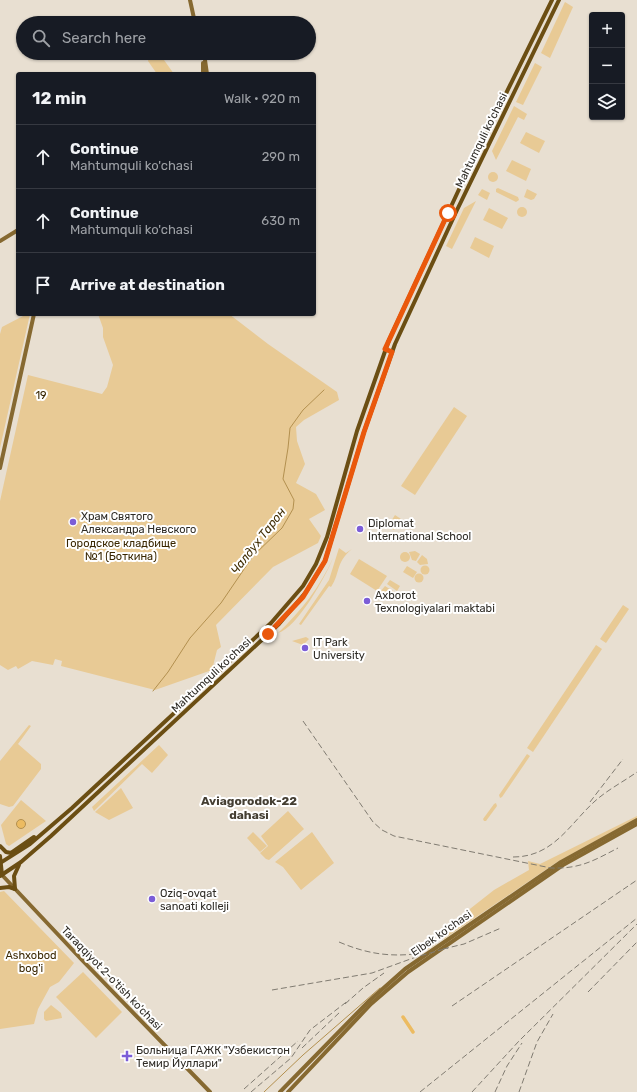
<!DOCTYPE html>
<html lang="en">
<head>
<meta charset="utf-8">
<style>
  :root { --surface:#171b24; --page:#20242c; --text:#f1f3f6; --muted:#9ea1a6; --line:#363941 }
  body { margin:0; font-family:Rubik,sans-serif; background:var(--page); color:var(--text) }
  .controls { position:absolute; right:12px; top:12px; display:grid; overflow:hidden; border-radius:4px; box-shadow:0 1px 3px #0004 }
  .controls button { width:36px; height:36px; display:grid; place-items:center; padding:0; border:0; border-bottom:1px solid var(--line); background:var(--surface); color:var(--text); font:20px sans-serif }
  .stop { position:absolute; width:12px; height:12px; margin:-9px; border:3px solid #ea580c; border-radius:50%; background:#fff }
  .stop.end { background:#ea580c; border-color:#fff; box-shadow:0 1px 4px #0008 }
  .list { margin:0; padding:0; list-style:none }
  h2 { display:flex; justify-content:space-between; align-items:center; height:52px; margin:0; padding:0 16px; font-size:17px }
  h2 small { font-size:13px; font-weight:400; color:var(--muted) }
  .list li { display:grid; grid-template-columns:26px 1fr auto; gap:12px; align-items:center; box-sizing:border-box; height:64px; padding:0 16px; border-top:1px solid var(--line) }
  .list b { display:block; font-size:15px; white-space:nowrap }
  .list p { margin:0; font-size:13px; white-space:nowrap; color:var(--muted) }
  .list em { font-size:13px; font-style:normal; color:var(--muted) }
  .icon { flex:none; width:22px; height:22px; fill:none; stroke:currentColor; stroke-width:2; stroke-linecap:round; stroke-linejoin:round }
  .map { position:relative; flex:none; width:637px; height:1092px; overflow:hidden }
  .search { position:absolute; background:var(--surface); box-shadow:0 1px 3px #0004; left:16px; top:16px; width:300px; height:44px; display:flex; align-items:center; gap:10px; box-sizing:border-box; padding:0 14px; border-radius:22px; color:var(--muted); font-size:15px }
  .panel { position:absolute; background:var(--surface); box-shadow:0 1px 3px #0004; left:16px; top:72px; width:300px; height:244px; border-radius:4px }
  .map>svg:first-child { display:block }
  .green { fill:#e8ca95 }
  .water { fill:#ecbb61; stroke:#b3904f }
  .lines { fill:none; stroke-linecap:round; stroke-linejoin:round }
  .stream { stroke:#b3904f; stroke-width:1 }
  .canal { stroke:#ecbb61; stroke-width:3.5 }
  .secondary { stroke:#866931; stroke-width:4 }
  .primary { stroke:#6b4e13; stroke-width:4 }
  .rail { stroke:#807b71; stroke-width:1; stroke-dasharray:6 3; stroke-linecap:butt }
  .route { stroke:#ea580c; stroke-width:5 }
  .poi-dot { fill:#7b5dd7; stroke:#fff; stroke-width:1.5 }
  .labels { text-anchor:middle; stroke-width:4; stroke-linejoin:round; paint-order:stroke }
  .street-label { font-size:11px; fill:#2e2b25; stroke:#fff }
  .park-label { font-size:11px; fill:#392600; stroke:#fff }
  .poi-label { font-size:11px; fill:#2e2b25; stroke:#fff; text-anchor:start }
  .water-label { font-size:12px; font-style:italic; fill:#422f06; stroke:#fff }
  .neighbourhood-label { font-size:12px; font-weight:bold; fill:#443e32; stroke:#fff }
</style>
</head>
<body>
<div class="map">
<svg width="637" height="1092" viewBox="0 0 637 1092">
  <rect width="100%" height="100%" fill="#e8dfd1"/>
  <g class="green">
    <polygon points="565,2 573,7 550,58 541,53"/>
    <polygon points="150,53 159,53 174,74 157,74 148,61"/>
    <polygon points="535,63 542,67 523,105 516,102"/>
    <polygon points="514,106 527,114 524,120 518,117 496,160 492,151"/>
    <polygon points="526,132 545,141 539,153 520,143"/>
    <polygon points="512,160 531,169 526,181 506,171"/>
    <circle cx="493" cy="177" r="5"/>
    <polygon points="498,188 518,197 519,200 516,202 496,192 496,189"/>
    <polygon points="482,189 490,193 487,200 478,195"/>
    <polygon points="527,189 537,194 534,199 531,200 524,197"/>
    <polygon points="476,201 452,249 446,246 464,208"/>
    <circle cx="522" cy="212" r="5"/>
    <polygon points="489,208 508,218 502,229 483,220"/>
    <polygon points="475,237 494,246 489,258 470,248"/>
    <polygon points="27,314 30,314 0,448 0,334 2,327"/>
    <polygon points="98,314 229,314 268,344 337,392 339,400 304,420 296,427 297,441 305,464 296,483 316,494 325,510 309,519 321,536 318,543 273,567 216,625 221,647 217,650 212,670 155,690 61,666 62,661 55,659 53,665 32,661 18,669 16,666 8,670 0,665 0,501 28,375 102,394 107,387 113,365 103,337 103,328"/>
    <polygon points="454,407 467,416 415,495 401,486"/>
    <polygon points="395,515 401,519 394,530 388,526"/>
    <path d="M 339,548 L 346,553 L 352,549 C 335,563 341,572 331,587 L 329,586 L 301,625 L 299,624 L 329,580 Z"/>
    <polygon points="415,551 420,554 416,561 412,560 409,552"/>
    <circle cx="405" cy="557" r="5"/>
    <polygon points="422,555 427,559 428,564 420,565 417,562"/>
    <path d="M 333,558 C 326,576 297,628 278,633 C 301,611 320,587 333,558 Z"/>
    <polygon points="359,559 387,576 377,591 350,574"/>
    <circle cx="425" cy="570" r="4.5"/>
    <polygon points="407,566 417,572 413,578 403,572"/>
    <circle cx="419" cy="578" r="4.5"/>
    <polygon points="390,580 400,586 397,591 387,584"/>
    <polygon points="385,586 396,593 392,600 380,592"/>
    <polygon points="623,605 629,609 606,643 600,639"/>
    <polygon points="306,637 309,639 303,645 292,641"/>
    <polygon points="596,645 602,649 533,752 527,748"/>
    <polygon points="29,725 31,726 18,744 41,764 41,769 13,806 9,807 0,804 0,761"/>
    <polygon points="159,745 168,755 152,773 142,764 94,811 92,807"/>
    <polygon points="527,754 530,756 502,797 500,798 499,795"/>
    <polygon points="121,788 133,808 109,820 95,812"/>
    <polygon points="21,800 46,821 9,846 6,844 1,825"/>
    <polygon points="494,804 496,803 497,806 486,821 484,821 483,819"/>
    <polygon points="288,811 304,829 269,860 266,859 260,853 268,846 261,836"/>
    <polygon points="637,816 637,818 557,862 444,939 438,934 494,890 529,870 528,861 540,864"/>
    <polygon points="253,832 267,846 260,852 247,838"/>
    <polygon points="312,832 334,863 301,890 283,867 275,862"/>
    <polygon points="4,891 74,963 59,982 50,987 38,1009 34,1024 0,1029 0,892"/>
    <polygon points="435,937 436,944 426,951 415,953"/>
    <polygon points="83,972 122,1012 96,1038 56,997"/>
    <polygon points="51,1005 61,1013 62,1018 46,1021 44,1019 44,1012"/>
  </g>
  <circle class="water" cx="21" cy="824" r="4.5"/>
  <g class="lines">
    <g class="stream">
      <polyline points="153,691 168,672 190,638 221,603 253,556 282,528 293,509 294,500 283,479 288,448 290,428 303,410 324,390"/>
      <polyline points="264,1092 303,1055 380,988"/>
    </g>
    <polyline class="canal" points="403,1017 413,1032"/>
    <g class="secondary">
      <polyline points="190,0 195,23"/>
      <polyline points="204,53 207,74"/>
      <polyline points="203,63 203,74"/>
      <polyline points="0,241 18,230"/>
      <polyline points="0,468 34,314"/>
      <polyline points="2,875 81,959 210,1092"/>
      <polyline points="280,1092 369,1001 405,969 561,862 637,820"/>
      <polyline points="288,1092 371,1004 408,972 563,865 637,824"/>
    </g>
    <g class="primary">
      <polyline points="0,846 6,852 11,853 34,837"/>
      <polyline points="0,856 2,875"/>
      <polyline points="0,863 30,844 72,808 271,623 303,586 316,564 327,537 357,431 389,340 461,185 552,0"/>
      <polyline points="0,876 21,862 51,836 279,624 306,592 325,561 364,432 395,344 457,210 559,0"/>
      <polyline points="0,888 9,887 15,889"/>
      <polyline points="15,889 14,876 19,865"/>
    </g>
    <g class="rail">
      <path d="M 303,721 L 373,822 L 382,830 L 394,836 L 551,868 C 580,869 593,861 618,848"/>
      <polyline points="590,802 623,759"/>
      <path d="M 513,857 C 553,857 569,825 594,802 C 607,790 623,782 637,772"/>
      <path d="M 339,942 C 365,953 387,957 415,954"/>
      <polyline points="443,949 464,944 501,928"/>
      <polyline points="272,990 372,973 416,957 448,948"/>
      <polyline points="588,992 637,942"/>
      <polyline points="345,1004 363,988 384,973"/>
      <polyline points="452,1006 637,880"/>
      <polyline points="302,1048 340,1012"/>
      <polyline points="244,1089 298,1041"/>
      <polyline points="251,1092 291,1058 310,1030 349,1000"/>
      <polyline points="420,1092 637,918"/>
      <polyline points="472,1092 519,1041 637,924"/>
      <polyline points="495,1092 507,1066 522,1043"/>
      <polyline points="519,1092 537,1042 553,1014"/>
    </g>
  </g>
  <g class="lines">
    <polyline class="route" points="268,634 303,597 325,561 364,432 392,352 385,349 448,213"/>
  </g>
  <g class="poi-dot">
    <circle cx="73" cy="522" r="4"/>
    <circle cx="360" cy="529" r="4"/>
    <circle cx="367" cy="601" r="4"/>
    <circle cx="305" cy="648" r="4"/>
    <circle cx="152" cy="899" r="4"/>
    <path d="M125 1050h4v4h4v4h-4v4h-4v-4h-4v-4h4z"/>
  </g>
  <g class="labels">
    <g class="street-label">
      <text transform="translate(481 140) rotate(-64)" y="4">Mahtumquli ko'chasi</text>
      <text transform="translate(211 675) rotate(-43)" y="4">Mahtumquli ko'chasi</text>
      <text transform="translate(441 933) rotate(-35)" y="4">Elbek ko'chasi</text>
      <text transform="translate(112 978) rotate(46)" y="4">Taraqqiyot 2-o'tish ko'chasi</text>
    </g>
    <g class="park-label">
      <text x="41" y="399">19</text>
      <text x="121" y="547">Городское кладбище<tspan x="121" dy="13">№1 (Боткина)</tspan></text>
      <text x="31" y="959">Ashxobod<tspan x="31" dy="13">bog'i</tspan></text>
    </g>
    <g class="poi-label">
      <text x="81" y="520">Храм Святого<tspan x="81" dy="13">Александра Невского</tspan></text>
      <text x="368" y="527">Diplomat<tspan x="368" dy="13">International School</tspan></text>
      <text x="375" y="599">Axborot<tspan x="375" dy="13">Texnologiyalari maktabi</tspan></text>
      <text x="313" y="646">IT Park<tspan x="313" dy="13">University</tspan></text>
      <text x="160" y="897">Oziq-ovqat<tspan x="160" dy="13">sanoati kolleji</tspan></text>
      <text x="136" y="1054">Больница ГАЖК "Узбекистон<tspan x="136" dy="13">Темир Йуллари"</tspan></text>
    </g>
    <g class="water-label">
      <text transform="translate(258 541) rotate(-52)" y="4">Чалдух Тарон</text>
    </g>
    <g class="neighbourhood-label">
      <text x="249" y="805">Aviagorodok-22<tspan x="249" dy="14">dahasi</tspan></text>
    </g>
  </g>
</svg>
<div class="controls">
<button>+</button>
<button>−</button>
<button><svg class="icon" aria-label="layers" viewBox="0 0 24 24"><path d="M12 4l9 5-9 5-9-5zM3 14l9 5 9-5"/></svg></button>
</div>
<div class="stop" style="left:448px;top:213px"></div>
<div class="stop end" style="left:268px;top:634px"></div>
<div class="search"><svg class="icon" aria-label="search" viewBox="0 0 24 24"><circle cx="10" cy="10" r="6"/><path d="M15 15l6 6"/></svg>Search here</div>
<section class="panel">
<h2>12 min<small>Walk · 920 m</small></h2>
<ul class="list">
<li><svg class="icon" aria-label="ahead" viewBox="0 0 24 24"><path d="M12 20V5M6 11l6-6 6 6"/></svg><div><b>Continue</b><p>Mahtumquli ko'chasi</p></div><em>290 m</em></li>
<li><svg class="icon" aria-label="ahead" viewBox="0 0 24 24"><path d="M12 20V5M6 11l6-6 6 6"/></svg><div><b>Continue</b><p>Mahtumquli ko'chasi</p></div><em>630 m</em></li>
<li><svg class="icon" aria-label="arrive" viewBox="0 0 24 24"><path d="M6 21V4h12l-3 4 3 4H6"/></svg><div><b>Arrive at destination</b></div></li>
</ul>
</section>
</div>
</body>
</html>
